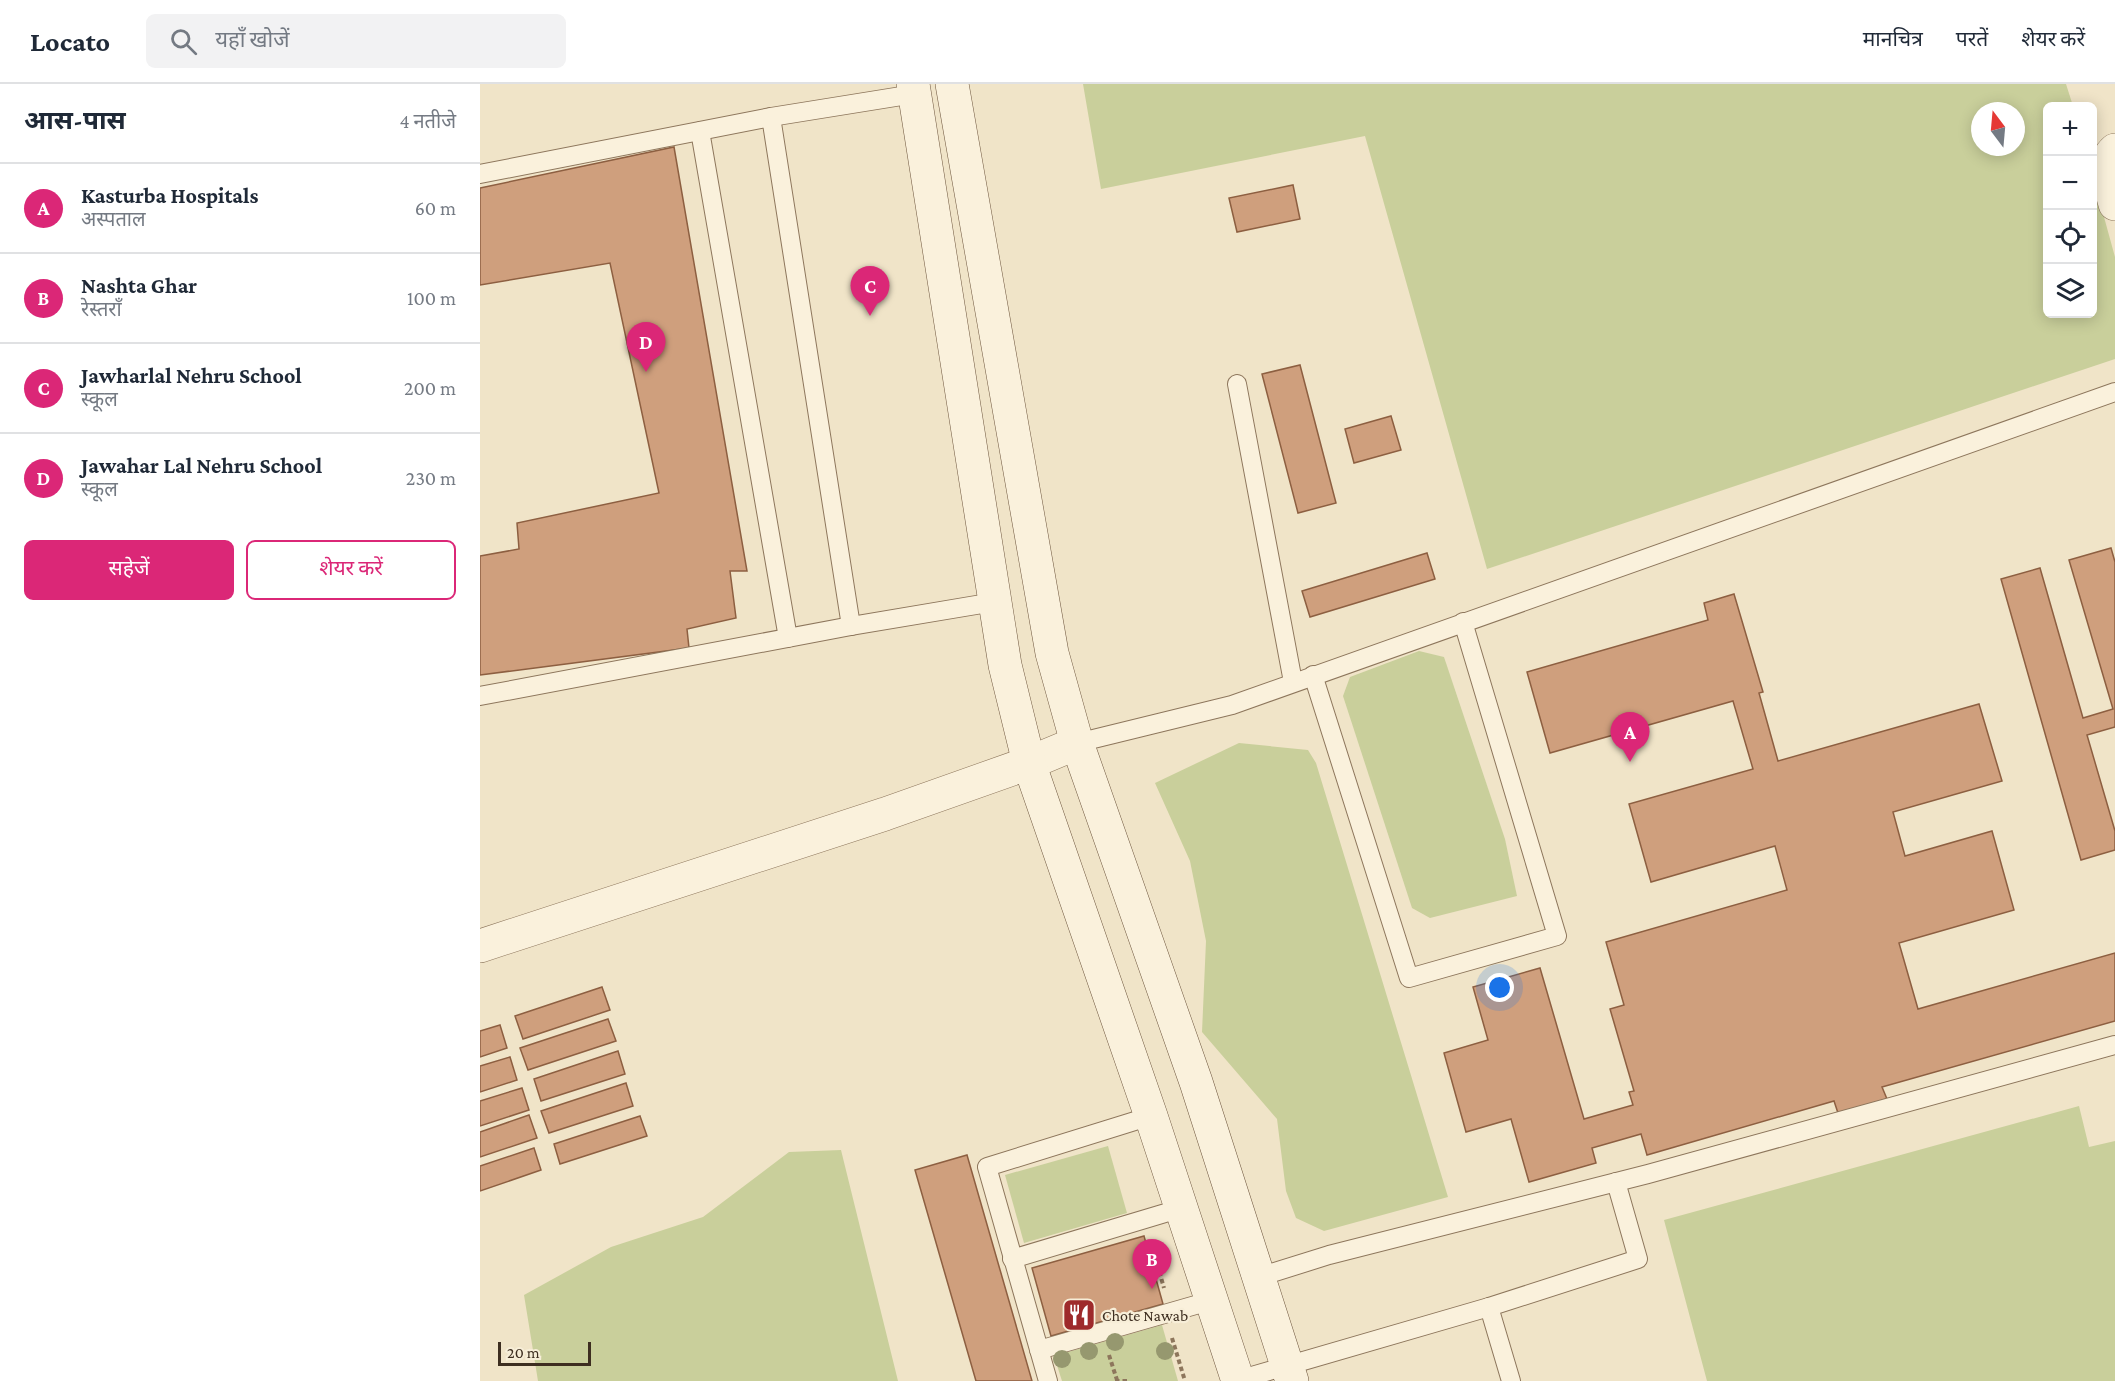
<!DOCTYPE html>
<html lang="hi">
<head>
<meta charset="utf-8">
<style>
  :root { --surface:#fff; --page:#f2f2f3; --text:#1f2937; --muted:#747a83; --line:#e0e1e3; --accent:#db2777 }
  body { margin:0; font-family:"Crimson Pro","Noto Sans Devanagari",serif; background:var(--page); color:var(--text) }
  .controls { position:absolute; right:18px; top:18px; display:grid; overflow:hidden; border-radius:9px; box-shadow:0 3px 15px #0003 }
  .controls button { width:54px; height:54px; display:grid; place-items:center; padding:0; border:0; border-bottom:2px solid var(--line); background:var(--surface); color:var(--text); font:30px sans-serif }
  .compass { position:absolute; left:1491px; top:18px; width:54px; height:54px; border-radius:50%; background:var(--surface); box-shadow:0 3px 15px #0003; rotate:344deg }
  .scale { position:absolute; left:18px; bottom:15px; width:93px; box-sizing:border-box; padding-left:6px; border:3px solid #3d2e20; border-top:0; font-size:16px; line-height:21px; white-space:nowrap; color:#3d2e20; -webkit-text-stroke:4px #f7eed8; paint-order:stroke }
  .you { position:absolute; left:1020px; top:904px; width:21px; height:21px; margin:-15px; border:4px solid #fff; border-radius:50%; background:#1a73e8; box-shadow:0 0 0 9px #1a73e833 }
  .badge { display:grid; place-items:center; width:39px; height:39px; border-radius:50%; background:var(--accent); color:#fff; font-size:20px; font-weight:700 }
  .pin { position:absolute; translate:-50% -50px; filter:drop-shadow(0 2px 3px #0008) }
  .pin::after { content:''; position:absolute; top:32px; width:21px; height:18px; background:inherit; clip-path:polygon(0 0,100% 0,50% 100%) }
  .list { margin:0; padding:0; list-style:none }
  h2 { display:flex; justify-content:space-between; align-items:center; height:78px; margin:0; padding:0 24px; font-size:26px }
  h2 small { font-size:20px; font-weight:400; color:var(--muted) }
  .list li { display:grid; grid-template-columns:39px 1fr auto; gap:18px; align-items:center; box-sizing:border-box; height:90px; padding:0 24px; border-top:2px solid var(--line) }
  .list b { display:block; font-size:22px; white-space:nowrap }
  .list p { margin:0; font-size:20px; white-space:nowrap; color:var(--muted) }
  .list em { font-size:20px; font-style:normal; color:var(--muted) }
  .actions { display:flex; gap:12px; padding:18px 24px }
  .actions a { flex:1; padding:14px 0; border:2px solid var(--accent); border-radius:9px; text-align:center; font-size:21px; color:var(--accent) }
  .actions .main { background:var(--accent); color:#fff }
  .icon { flex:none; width:33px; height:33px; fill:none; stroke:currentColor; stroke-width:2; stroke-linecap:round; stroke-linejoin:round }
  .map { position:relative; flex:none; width:1635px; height:1297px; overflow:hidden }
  header { display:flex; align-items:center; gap:36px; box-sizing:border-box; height:84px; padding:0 30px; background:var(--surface); border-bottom:2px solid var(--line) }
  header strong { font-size:28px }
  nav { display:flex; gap:33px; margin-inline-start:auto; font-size:21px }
  .search { width:420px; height:54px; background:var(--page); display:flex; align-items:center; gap:15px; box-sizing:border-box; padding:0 21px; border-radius:9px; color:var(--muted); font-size:22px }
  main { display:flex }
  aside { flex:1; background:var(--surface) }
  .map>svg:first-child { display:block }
  .green { fill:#c9cf9b; fill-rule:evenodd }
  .building { fill:#cf9f7d; stroke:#8d5f41; stroke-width:1.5 }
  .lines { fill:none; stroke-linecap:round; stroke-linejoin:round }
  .lane-casing { stroke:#8d765c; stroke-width:20 }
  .street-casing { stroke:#8d765c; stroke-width:34 }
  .secondary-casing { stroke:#6f573f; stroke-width:34 }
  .path { stroke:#8d765c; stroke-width:4; stroke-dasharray:4.5 3; stroke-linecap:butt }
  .lane { stroke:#faf1dc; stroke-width:18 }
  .street { stroke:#faf1dc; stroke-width:33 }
  .secondary { stroke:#faf1dc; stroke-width:33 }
  .tree { fill:#96986f }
  .labels { text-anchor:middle; stroke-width:4.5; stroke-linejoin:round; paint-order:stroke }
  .poi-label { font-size:16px; fill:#3d2e20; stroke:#f7eed8; text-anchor:start }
</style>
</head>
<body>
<header>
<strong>Locato</strong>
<div class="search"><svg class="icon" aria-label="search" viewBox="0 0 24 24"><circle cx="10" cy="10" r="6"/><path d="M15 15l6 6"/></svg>यहाँ खोजें</div>
<nav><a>मानचित्र</a><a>परतें</a><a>शेयर करें</a></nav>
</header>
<main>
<aside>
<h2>आस-पास<small>4 नतीजे</small></h2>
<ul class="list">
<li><span class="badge">A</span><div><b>Kasturba Hospitals</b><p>अस्पताल</p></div><em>60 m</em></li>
<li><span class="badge">B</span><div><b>Nashta Ghar</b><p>रेस्तराँ</p></div><em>100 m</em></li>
<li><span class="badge">C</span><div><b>Jawharlal Nehru School</b><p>स्कूल</p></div><em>200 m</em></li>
<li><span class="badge">D</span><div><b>Jawahar Lal Nehru School</b><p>स्कूल</p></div><em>230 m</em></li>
</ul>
<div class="actions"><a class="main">सहेजें</a><a>शेयर करें</a></div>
</aside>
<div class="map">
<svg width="1635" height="1297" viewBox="0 0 1635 1297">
  <rect width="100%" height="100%" fill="#f0e4c8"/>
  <g class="green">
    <path d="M 603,0 L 1586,0 L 1593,22 L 1568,22 L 1568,230 L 1612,230 L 1613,93 L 1635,173 L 1635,275 L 1007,485 L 885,52 L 621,105 ZM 1500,27 L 1536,27 L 1536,63 L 1500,63 Z"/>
    <polygon points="939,567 964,573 1025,755 1037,812 950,834 932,824 863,612 870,593"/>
    <polygon points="759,659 828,666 836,679 968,1113 844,1147 816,1134 806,1107 797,1035 722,948 726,857 710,777 675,699"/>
    <polygon points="1599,1022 1609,1063 1635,1057 1635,1297 1227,1297 1184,1136"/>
    <polygon points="628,1062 647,1129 544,1159 525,1091"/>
    <polygon points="361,1066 418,1297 58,1297 44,1211 131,1163 223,1133 309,1068"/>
    <polygon points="682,1241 698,1297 582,1297 574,1272"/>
  </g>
  <g class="building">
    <polygon points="194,63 267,487 250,487 256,534 207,545 209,564 0,591 0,472 39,465 37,439 179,409 130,179 0,201 0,104"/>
    <polygon points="813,101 820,135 757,148 749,114"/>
    <polygon points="820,281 856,419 818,429 782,290"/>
    <polygon points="911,332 921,366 874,379 865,345"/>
    <polygon points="1631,464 1635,478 1635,643 1607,651 1635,747 1635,766 1601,776 1521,495 1560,484 1603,634 1633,625 1589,476"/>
    <polygon points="947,469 955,495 830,533 822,507"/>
    <polygon points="1254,510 1283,608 1279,609 1298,677 1499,620 1522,697 1413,728 1425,772 1512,747 1534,826 1419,859 1438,925 1635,869 1635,937 1402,1003 1407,1015 1358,1029 1354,1017 1167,1071 1161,1050 1112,1064 1116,1079 1049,1098 1031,1035 986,1048 964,969 1008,956 993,903 1060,884 1104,1035 1153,1021 1149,1008 1154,1007 1130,925 1144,921 1126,858 1307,806 1295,762 1171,798 1149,720 1273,685 1253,617 1070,669 1047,588 1228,536 1224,519"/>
    <polygon points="122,903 130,926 43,955 35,932"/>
    <polygon points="128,935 136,957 48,986 40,964"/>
    <polygon points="20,941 27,964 0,973 0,947"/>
    <polygon points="138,967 145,990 61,1017 54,995"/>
    <polygon points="30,973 37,996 0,1008 0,982"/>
    <polygon points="146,999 153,1022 69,1049 61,1027"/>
    <polygon points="42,1004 49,1026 0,1042 0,1017"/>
    <polygon points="49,1031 57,1054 0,1073 0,1048"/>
    <polygon points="160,1032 167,1052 80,1080 74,1060"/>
    <polygon points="54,1064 61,1086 0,1107 0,1082"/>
    <polygon points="487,1071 552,1297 496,1297 435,1086"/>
    <polygon points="664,1152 683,1220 571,1252 552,1184"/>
  </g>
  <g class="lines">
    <defs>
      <g id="lane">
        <polyline points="291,33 371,542"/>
        <polyline points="220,47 308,554"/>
        <polyline points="0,90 291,33 434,10"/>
        <polyline points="757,300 813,598"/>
        <polyline points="833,591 929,894 1077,852 983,538"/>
        <polyline points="0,612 371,542 514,518"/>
        <polyline points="597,659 752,621 1635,308"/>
        <polyline points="532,1175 702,1124"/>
        <polyline points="779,1193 849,1171 1168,1090 1635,961"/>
        <polyline points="1009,1223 1031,1297"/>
        <polyline points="559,1266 733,1216"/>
        <polyline points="758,1296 1009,1223 1158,1175 1136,1098"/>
        <polyline points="568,1297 507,1083 671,1032"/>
      </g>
      <g id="street">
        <path d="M 1635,66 C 1619,80 1631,103 1635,120"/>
        <polyline points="0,862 405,730 549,679 597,659"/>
      </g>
      <g id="secondary">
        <polyline points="433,0 525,581 549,679 671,1032 758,1297"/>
        <polyline points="472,0 572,569 597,659 716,998 812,1297"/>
      </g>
    </defs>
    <use href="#lane" class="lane-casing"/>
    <use href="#street" class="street-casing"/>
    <use href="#secondary" class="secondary-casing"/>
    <g class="path">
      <polyline points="671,1159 684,1204"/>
      <polyline points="692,1254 705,1297"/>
      <polyline points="629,1271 637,1296"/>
      <polyline points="635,1297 647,1297"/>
    </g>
    <use href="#lane" class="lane"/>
    <use href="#street" class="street"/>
    <use href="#secondary" class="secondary"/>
  </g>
  <g class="tree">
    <circle cx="635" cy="1258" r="9"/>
    <circle cx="609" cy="1267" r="9"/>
    <circle cx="685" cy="1267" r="9"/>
    <circle cx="582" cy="1275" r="9"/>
  </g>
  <defs>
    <symbol id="restaurant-square" viewBox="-11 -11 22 22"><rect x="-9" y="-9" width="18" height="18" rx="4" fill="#9e2a2b" stroke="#f7eed8"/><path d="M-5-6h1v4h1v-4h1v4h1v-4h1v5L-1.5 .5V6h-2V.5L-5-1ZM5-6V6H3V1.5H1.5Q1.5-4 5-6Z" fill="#fff"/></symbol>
  </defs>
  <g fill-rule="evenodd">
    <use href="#restaurant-square" x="580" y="1212" width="38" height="38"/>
  </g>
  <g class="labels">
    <g class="poi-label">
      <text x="622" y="1237">Chote Nawab</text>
    </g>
  </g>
</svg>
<div class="controls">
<button>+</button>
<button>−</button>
<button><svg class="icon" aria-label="locate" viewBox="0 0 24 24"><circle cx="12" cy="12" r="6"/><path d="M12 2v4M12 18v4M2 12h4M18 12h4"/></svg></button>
<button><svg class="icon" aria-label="layers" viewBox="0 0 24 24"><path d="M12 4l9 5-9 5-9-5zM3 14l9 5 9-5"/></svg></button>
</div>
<svg class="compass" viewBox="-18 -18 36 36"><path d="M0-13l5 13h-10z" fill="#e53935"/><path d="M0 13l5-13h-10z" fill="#747a83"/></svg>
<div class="scale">20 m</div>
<div class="you"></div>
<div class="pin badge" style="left:1150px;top:678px">A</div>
<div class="pin badge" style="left:672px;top:1205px">B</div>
<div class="pin badge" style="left:390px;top:232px">C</div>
<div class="pin badge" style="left:166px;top:288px">D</div>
</div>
</main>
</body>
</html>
